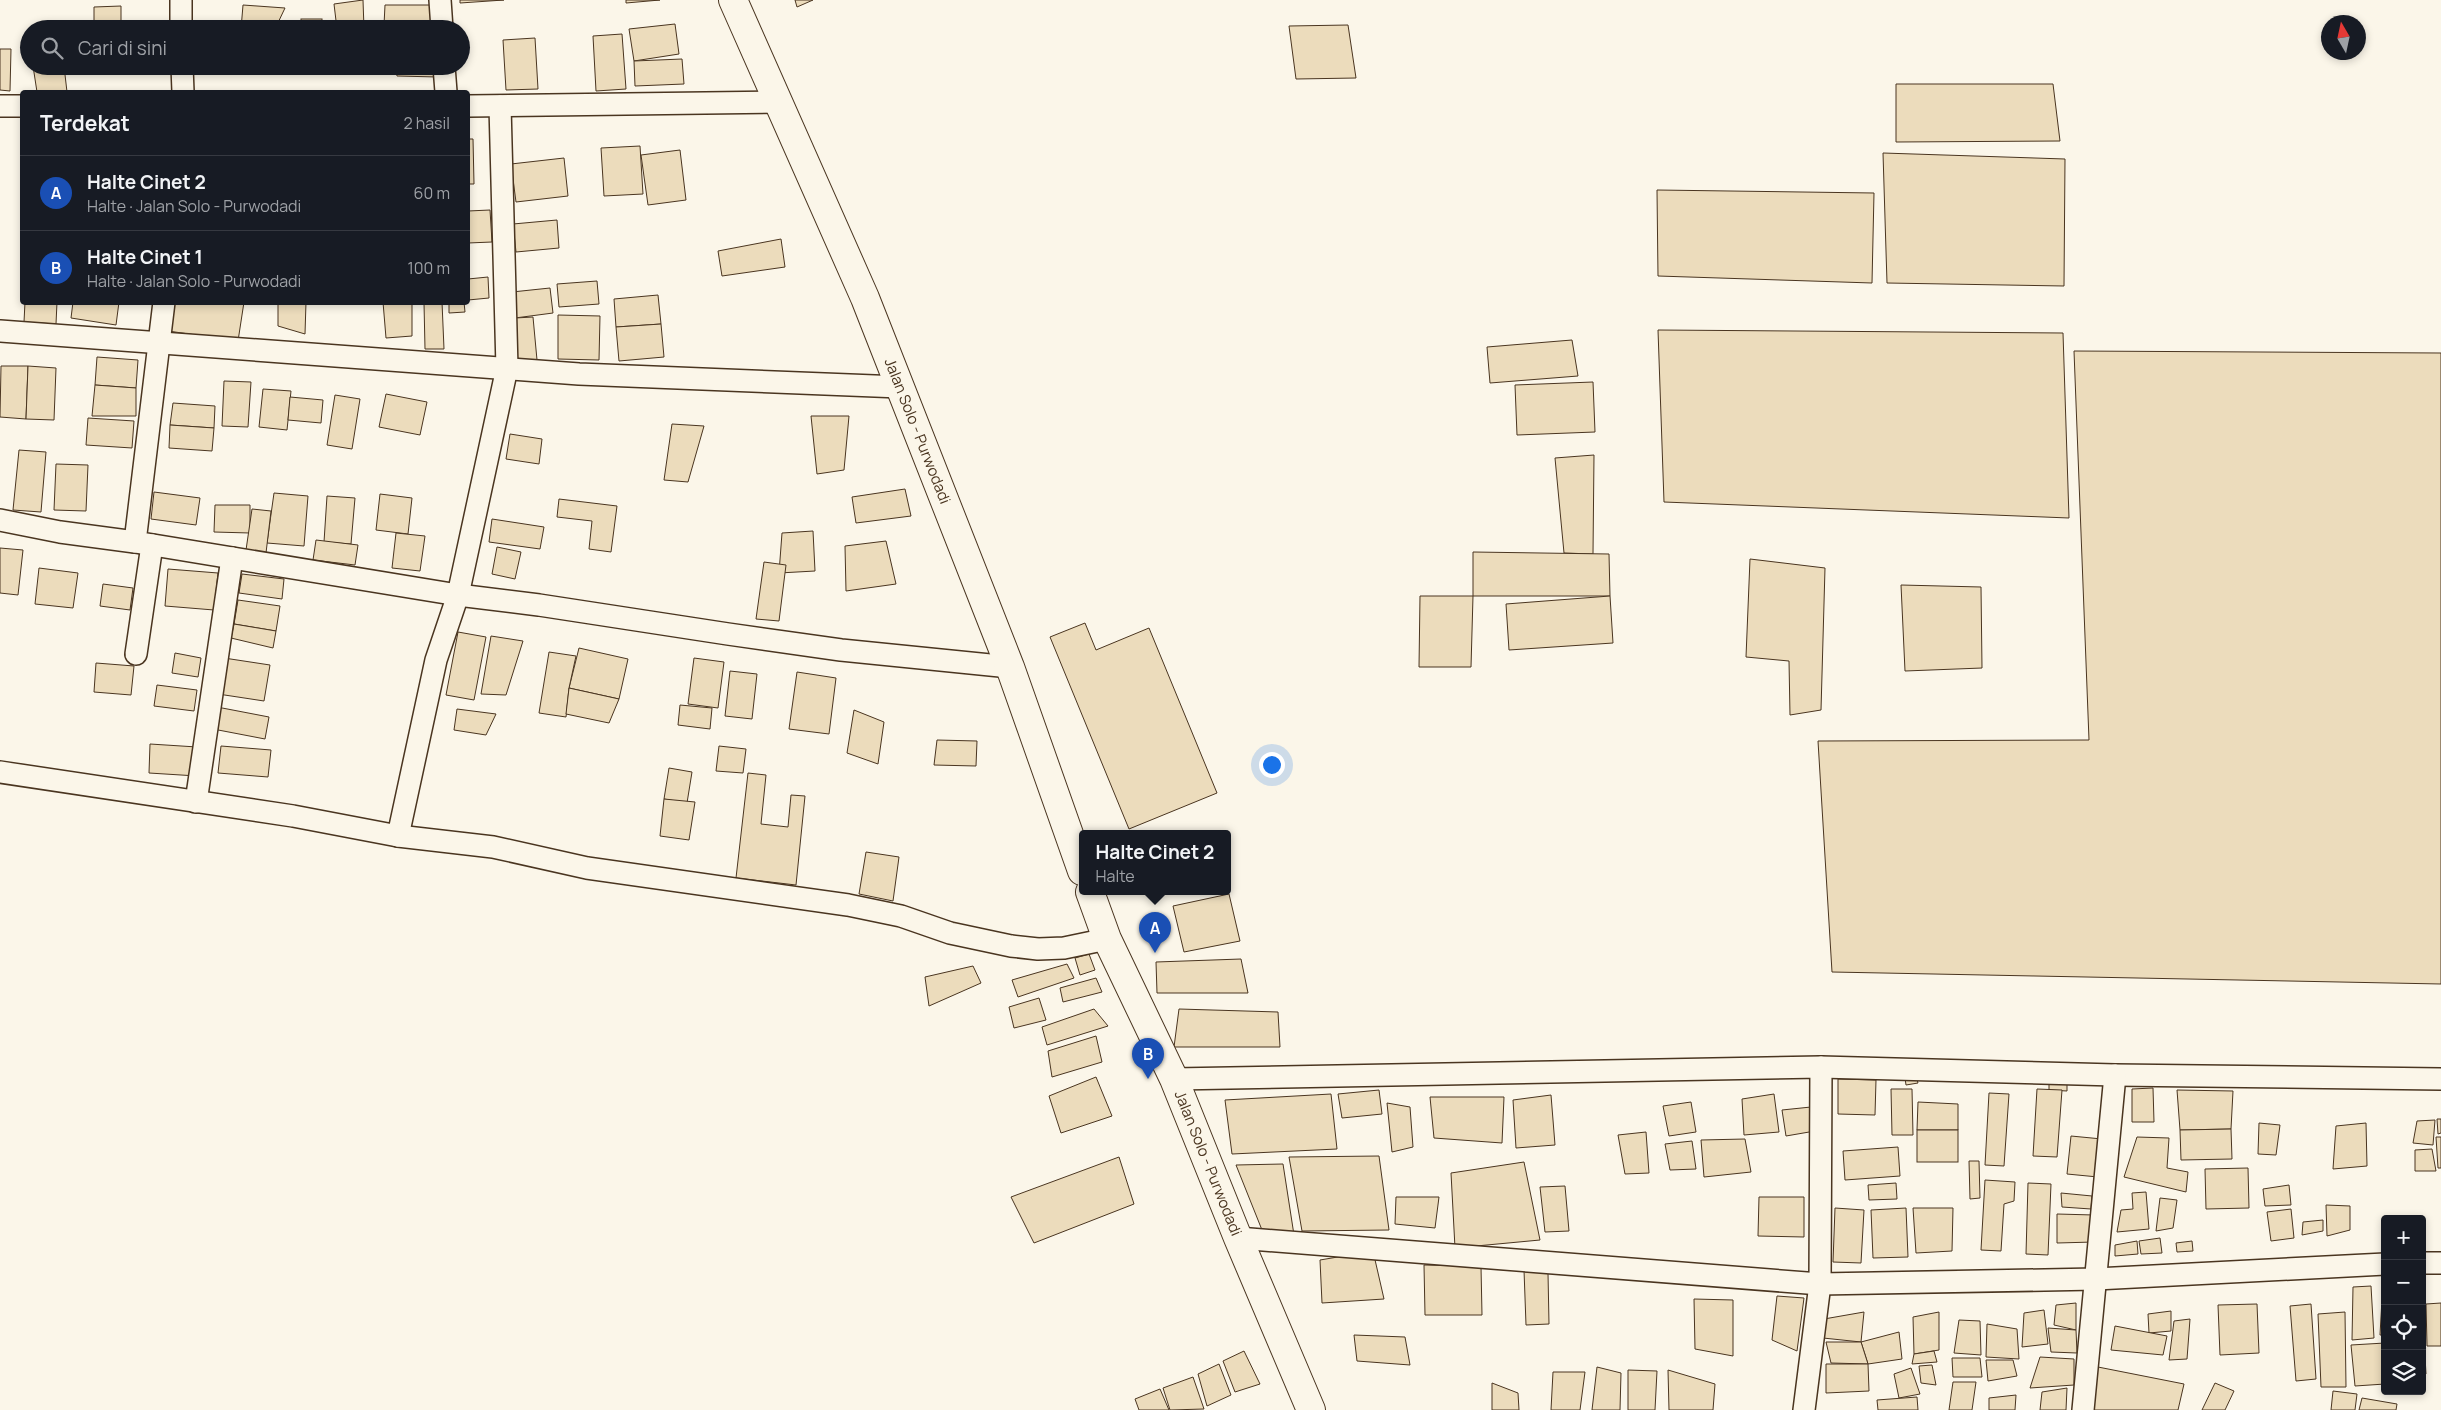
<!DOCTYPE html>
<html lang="id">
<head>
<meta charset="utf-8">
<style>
  :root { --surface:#171b24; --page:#242831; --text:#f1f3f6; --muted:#9ea1a6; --line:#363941; --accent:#7c3aed }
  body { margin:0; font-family:Manrope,sans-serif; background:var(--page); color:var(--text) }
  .controls { position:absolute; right:15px; bottom:15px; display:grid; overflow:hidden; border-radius:5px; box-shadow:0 2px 8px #0003 }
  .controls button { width:45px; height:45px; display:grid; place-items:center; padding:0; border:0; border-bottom:1px solid var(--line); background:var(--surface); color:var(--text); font:25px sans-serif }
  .compass { position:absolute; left:2321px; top:15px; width:45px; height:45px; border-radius:50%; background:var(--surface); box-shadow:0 2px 8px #0003; rotate:351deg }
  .you { position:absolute; left:1271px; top:764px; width:18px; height:18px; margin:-12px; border:4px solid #fff; border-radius:50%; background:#1a73e8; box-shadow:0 0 0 8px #1a73e833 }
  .badge { display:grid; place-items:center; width:32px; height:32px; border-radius:50%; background:var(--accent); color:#fff; font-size:16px; font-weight:700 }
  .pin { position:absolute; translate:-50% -41px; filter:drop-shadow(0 1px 2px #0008) }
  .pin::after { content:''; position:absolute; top:26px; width:18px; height:15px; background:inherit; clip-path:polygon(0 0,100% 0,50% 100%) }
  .popup { position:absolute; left:1079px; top:830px; width:152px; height:65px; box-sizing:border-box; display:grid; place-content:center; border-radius:5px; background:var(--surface); filter:drop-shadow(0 1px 4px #0005); font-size:16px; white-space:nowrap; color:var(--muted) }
  .popup b { font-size:19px; color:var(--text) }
  .popup::after { content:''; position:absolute; left:50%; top:100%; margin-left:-10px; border:10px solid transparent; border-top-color:var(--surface) }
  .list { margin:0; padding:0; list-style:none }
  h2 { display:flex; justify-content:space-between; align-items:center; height:65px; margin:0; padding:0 20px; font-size:21px }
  h2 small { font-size:16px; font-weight:400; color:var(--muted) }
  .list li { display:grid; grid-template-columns:32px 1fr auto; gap:15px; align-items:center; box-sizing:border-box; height:75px; padding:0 20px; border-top:1px solid var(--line) }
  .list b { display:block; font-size:19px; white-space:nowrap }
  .list p { margin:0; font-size:16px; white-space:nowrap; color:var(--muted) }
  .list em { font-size:16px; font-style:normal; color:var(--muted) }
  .icon { flex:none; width:28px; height:28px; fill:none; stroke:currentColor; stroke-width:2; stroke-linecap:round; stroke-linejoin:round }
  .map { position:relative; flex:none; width:2441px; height:1410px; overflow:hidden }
  .search { position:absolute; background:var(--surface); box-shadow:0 2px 8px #0003; left:20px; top:20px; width:450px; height:55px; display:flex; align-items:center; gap:12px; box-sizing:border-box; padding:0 18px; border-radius:28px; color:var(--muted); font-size:19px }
  .panel { position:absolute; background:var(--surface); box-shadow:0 2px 8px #0003; left:20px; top:90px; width:450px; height:215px; border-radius:5px }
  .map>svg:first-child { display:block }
  .building { fill:#ecdcbc; stroke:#4a3520 }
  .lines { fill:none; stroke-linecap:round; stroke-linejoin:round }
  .street-casing { stroke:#4a3520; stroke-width:24 }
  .primary-casing { stroke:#4a3520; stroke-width:30 }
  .street { stroke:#fbf6e9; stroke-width:21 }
  .primary { stroke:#fbf6e9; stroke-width:28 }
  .labels { text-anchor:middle; stroke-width:4; stroke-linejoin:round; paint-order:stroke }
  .street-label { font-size:15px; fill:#4a3520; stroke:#fbf6e9 }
</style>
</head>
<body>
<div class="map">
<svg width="2441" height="1410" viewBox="0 0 2441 1410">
  <rect width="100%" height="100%" fill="#fbf6e9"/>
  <g class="building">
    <polygon points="363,0 364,29 337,29 334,4"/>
    <polygon points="460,0 504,0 460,3"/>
    <polygon points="626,0 660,0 626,3"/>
    <polygon points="795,0 813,0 797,7"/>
    <polygon points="243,5 285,8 275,29 241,29"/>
    <polygon points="385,5 433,5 433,24 384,25"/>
    <polygon points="121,6 121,29 94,29 94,7"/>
    <rect x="301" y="19" width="21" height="10"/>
    <polygon points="675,24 679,54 634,61 629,29"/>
    <polygon points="1348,25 1356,78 1296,79 1289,26"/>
    <polygon points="622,34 626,89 596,91 593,36"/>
    <polygon points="535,38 538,89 506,90 503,40"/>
    <polygon points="0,49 11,49 10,91 0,90"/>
    <polygon points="682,59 684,84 635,86 634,61"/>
    <polygon points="33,66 64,66 67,92 37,92"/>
    <rect x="104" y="66" width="18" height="3"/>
    <polygon points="395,66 437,66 438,77 397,76"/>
    <polygon points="1896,84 2053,84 2060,141 1896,142"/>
    <polygon points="468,139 473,139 474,184 468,184"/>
    <polygon points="640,146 643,194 604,196 601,148"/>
    <polygon points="680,150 686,200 648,205 641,155"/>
    <polygon points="1883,153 2065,159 2064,286 1887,283"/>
    <polygon points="564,158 568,196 516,202 511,164"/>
    <polygon points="1657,190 1874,193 1872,283 1658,276"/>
    <polygon points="490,210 492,242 468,243 468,211"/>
    <polygon points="557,220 559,248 516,252 513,224"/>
    <polygon points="781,239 785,267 722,276 718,251"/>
    <polygon points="488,277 489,298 468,300 468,279"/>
    <polygon points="597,281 599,304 559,307 557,284"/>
    <polygon points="550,288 553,313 515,318 512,292"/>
    <polygon points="658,295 661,324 616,327 614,299"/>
    <polygon points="25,302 57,302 56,324 24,322"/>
    <polygon points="73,302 119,302 116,325 71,318"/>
    <polygon points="172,302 244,302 238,341 168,331"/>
    <polygon points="278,302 306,302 305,334 278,326"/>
    <polygon points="412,302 412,336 386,338 383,302"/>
    <polygon points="442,302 444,349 425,349 424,303"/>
    <polygon points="449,302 464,302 465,312 449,313"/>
    <polygon points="558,315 600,316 599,360 558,359"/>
    <polygon points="533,317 537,360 514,362 515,318"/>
    <polygon points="661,324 664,357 619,361 616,327"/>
    <polygon points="1658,330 2063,333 2069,518 1664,502"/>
    <polygon points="1572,340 1578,376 1490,383 1487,347"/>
    <polygon points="2074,351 2441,353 2441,984 1832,972 1818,741 2089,740"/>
    <polygon points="97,357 138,360 136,388 95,385"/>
    <polygon points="1,366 28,366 26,419 0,417"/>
    <polygon points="28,366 56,368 54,420 26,419"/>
    <polygon points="224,381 251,382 248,427 222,426"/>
    <polygon points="1593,382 1595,432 1517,435 1515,385"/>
    <polygon points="95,385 136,388 136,416 92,416"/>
    <polygon points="263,389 291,391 287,430 259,427"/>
    <polygon points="386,394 427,402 420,435 379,427"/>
    <polygon points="335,395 360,399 352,449 327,445"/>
    <polygon points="290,397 323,400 321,423 288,420"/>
    <polygon points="173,403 215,406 214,428 170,425"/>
    <polygon points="811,416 849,416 844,470 817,474"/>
    <polygon points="88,418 134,421 132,448 86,445"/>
    <polygon points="672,424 704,426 688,482 664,480"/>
    <polygon points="170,425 214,428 212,451 169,448"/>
    <polygon points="510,434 542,439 539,464 506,459"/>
    <polygon points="19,450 46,452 41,512 13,510"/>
    <polygon points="1594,455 1593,554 1564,553 1555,458"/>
    <polygon points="56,464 88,465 86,511 54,510"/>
    <polygon points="905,489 911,516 856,523 852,497"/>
    <polygon points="154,492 200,498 196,525 151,519"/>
    <polygon points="274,493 308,496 304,546 267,543"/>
    <polygon points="380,494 412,498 408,534 376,530"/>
    <polygon points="327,496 355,498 351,544 324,542"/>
    <polygon points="559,499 617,506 611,552 589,549 592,521 557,517"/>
    <polygon points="215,505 250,505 250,533 214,532"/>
    <polygon points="252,509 271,511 266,553 246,550"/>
    <polygon points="492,519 544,527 540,549 489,542"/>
    <polygon points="813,531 815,571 779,573 782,533"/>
    <polygon points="396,533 425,536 420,571 392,568"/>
    <polygon points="316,540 358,545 355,565 313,560"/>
    <polygon points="886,541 896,584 846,591 845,546"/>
    <polygon points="497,547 521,552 515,579 492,574"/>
    <polygon points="0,548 23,550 18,595 0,593"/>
    <polygon points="1473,552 1609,554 1610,596 1473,596"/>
    <polygon points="1750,559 1825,568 1821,710 1790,715 1789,661 1746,657"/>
    <polygon points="764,562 786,565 779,621 756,619"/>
    <polygon points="39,568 78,573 73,608 35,604"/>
    <polygon points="168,569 218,573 214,610 165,606"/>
    <polygon points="242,574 284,579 282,599 239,593"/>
    <polygon points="103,584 133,588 130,610 100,606"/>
    <polygon points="1901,585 1981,587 1982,668 1905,671"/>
    <polygon points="1420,596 1473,596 1471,667 1419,667"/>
    <polygon points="1610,596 1613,643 1509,650 1506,604"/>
    <polygon points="238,600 280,606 276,631 234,624"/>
    <polygon points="1085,623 1096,650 1149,628 1217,793 1129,829 1050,637"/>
    <polygon points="234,624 276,631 273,648 231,638"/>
    <polygon points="458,632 486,637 474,700 446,695"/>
    <polygon points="491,636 523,641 506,695 481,694"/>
    <polygon points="579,648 628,659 619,699 569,688"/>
    <polygon points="549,652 576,656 569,688 566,717 539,713"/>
    <polygon points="175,653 201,658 198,677 172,673"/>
    <polygon points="224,658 270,665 264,701 218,694"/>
    <polygon points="694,658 724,662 718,708 688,704"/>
    <polygon points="96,663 134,666 131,695 94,692"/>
    <polygon points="730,671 757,674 752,719 725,716"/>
    <polygon points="797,672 836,678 829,734 789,729"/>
    <polygon points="157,685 197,690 194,711 154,706"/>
    <polygon points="569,688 619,699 609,723 566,714"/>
    <polygon points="680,705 712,708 710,729 678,725"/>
    <polygon points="217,707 269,717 265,739 213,729"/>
    <polygon points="457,709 496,714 486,735 454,730"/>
    <polygon points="854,710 884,722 878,764 847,753"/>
    <polygon points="937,740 977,741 976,766 934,765"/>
    <polygon points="150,744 197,747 197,776 149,773"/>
    <polygon points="221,746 271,750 268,777 218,773"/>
    <polygon points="719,746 746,749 743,773 716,771"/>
    <polygon points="669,768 692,772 687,803 664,799"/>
    <polygon points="748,773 766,775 761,824 788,827 791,795 805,796 796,885 736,878"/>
    <polygon points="664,799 695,802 689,840 660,836"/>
    <polygon points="866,852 899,857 893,901 859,894"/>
    <polygon points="1229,894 1240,941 1184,952 1173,906"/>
    <polygon points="1089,954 1095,970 1080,975 1075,958"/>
    <polygon points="1241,959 1248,993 1157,993 1156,962"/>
    <polygon points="1067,964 1074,978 1018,997 1012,980"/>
    <polygon points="973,966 981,983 929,1006 925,977"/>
    <polygon points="1096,978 1102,992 1063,1002 1060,988"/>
    <polygon points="1039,998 1046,1020 1014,1028 1009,1007"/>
    <polygon points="1094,1009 1108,1026 1047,1045 1042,1027"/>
    <polygon points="1179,1009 1278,1012 1280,1047 1174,1047"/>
    <polygon points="1096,1036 1102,1062 1052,1077 1048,1051"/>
    <polygon points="1914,1070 1918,1083 1906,1085 1904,1071"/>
    <polygon points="1096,1077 1112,1116 1061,1133 1049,1096"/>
    <polygon points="2049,1077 2067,1078 2067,1091 2049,1090"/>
    <polygon points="1838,1079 1876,1080 1875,1115 1838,1114"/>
    <polygon points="2153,1088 2154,1122 2132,1122 2132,1089"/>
    <polygon points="1891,1089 1912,1089 1913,1135 1892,1135"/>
    <polygon points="2037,1089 2062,1090 2057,1157 2033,1156"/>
    <polygon points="1379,1090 1382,1114 1342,1118 1338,1094"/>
    <polygon points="2177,1090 2233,1091 2231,1129 2180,1130"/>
    <polygon points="1989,1093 2009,1094 2004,1166 1985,1165"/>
    <polygon points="1331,1094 1337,1149 1232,1154 1225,1100"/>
    <polygon points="1774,1094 1779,1132 1744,1135 1742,1099"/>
    <polygon points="1551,1095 1555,1145 1516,1148 1513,1100"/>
    <polygon points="1430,1097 1504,1097 1502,1143 1434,1138"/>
    <polygon points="1691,1102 1696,1132 1669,1136 1663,1106"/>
    <polygon points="1918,1102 1958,1104 1958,1130 1917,1130"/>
    <polygon points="1387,1103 1410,1107 1413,1147 1392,1152"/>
    <polygon points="1811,1107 1815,1131 1786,1136 1782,1110"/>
    <polygon points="2437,1119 2441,1119 2441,1133 2438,1134"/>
    <polygon points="2435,1120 2433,1145 2413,1143 2417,1121"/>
    <polygon points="2259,1123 2280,1125 2276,1155 2258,1154"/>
    <polygon points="2366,1123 2367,1166 2333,1169 2336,1126"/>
    <polygon points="2231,1129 2232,1159 2181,1160 2180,1130"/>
    <rect x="1917" y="1130" width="41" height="32"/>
    <polygon points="1646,1132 1649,1173 1625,1174 1618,1135"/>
    <polygon points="2071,1136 2102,1139 2098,1177 2067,1174"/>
    <polygon points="2137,1137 2169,1138 2167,1168 2188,1172 2186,1192 2124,1177"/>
    <polygon points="2436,1137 2441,1137 2441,1168 2438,1168"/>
    <polygon points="1745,1139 1751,1172 1704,1177 1701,1140"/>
    <polygon points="1692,1141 1696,1169 1670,1170 1665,1144"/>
    <polygon points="1898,1147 1900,1176 1845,1180 1843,1151"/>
    <polygon points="2432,1149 2436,1171 2415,1171 2415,1150"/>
    <polygon points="1379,1156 1389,1230 1302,1231 1289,1157"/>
    <polygon points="1119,1157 1134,1204 1034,1243 1011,1197"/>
    <polygon points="1969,1161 1979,1161 1980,1198 1970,1199"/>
    <polygon points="1524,1162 1540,1240 1455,1248 1451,1173"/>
    <polygon points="1283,1164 1294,1235 1262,1230 1236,1165"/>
    <polygon points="2248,1168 2249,1208 2206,1209 2205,1169"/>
    <polygon points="1985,1180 2015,1182 2014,1201 2004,1204 2001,1251 1981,1250"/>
    <polygon points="1896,1183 1897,1199 1869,1200 1868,1185"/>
    <polygon points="2028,1183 2051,1184 2048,1255 2026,1254"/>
    <polygon points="2289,1185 2291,1205 2265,1206 2263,1189"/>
    <polygon points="1565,1186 1569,1231 1545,1232 1540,1187"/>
    <polygon points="2146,1192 2149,1229 2117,1232 2121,1210 2133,1209 2132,1193"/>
    <polygon points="2061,1193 2092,1196 2091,1209 2062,1207"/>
    <polygon points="1396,1197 1439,1197 1435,1228 1395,1224"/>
    <polygon points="1759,1197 1804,1197 1804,1237 1758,1236"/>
    <polygon points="2160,1198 2177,1200 2173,1228 2156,1231"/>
    <polygon points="2326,1205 2350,1206 2350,1230 2327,1236"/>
    <polygon points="1835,1208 1864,1210 1861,1263 1833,1262"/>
    <polygon points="1906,1208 1908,1257 1873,1258 1871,1210"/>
    <polygon points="1913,1208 1953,1208 1952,1251 1916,1253"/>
    <polygon points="2291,1209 2294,1238 2271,1241 2267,1212"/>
    <polygon points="2057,1214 2094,1215 2094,1242 2057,1243"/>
    <polygon points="2323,1220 2323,1231 2302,1235 2303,1222"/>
    <polygon points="2160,1238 2162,1253 2141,1254 2139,1241"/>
    <polygon points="2137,1241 2138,1254 2115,1256 2115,1245"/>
    <polygon points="2192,1241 2193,1251 2177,1252 2176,1243"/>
    <polygon points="1373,1251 1384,1299 1322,1303 1320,1260"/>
    <polygon points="1424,1265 1481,1266 1482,1315 1425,1315"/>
    <polygon points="1524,1270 1548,1273 1549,1324 1526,1325"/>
    <polygon points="2371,1286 2374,1338 2352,1340 2353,1287"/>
    <polygon points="1777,1296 1804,1298 1797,1351 1772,1340"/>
    <polygon points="1694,1299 1733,1300 1733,1356 1695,1349"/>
    <polygon points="2382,1299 2385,1299 2385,1335 2380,1335"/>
    <polygon points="2076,1303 2076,1330 2054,1325 2056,1305"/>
    <polygon points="2441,1303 2441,1346 2427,1346 2426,1304"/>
    <polygon points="2257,1304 2259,1353 2220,1355 2218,1305"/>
    <polygon points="2311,1304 2316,1379 2296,1381 2290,1306"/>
    <polygon points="2422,1304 2426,1374 2422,1374"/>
    <polygon points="2044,1310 2048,1344 2022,1347 2024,1313"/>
    <polygon points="2171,1311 2171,1331 2149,1333 2148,1314"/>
    <polygon points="1864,1312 1861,1342 1823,1338 1824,1319"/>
    <polygon points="1939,1312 1939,1350 1914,1354 1913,1317"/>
    <polygon points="2345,1312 2346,1387 2321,1387 2318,1314"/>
    <polygon points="2190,1319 2187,1359 2169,1360 2174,1321"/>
    <polygon points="1959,1320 1980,1321 1981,1355 1954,1353"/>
    <polygon points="1987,1324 2017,1329 2019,1359 1986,1357"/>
    <polygon points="2115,1326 2167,1336 2163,1355 2111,1350"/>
    <polygon points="2048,1328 2076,1330 2077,1353 2051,1352"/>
    <polygon points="1899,1332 1902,1359 1868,1364 1861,1342"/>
    <polygon points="1354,1335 1405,1337 1410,1365 1357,1361"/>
    <polygon points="1826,1342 1861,1342 1868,1364 1831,1363"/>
    <polygon points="2385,1343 2385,1384 2355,1386 2351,1345"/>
    <polygon points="1244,1351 1260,1384 1235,1392 1223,1361"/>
    <polygon points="1934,1351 1937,1362 1912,1364 1914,1354"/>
    <polygon points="2040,1357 2074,1359 2074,1385 2030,1388"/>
    <polygon points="1952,1358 1980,1358 1982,1377 1953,1377"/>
    <polygon points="1986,1360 2013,1360 2017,1376 1988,1381"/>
    <polygon points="1219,1364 1231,1395 1207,1406 1198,1374"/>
    <polygon points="1826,1364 1868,1364 1869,1391 1826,1393"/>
    <polygon points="1932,1365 1936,1385 1921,1383 1919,1366"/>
    <polygon points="1597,1367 1621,1373 1620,1410 1592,1410"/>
    <polygon points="2098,1367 2184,1384 2178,1410 2089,1410"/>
    <polygon points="1911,1368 1920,1394 1899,1398 1894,1374"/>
    <polygon points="1628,1370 1657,1371 1655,1410 1628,1410"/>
    <polygon points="1668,1370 1715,1384 1713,1410 1669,1410"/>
    <polygon points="1553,1372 1585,1372 1580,1410 1551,1410"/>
    <polygon points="1193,1377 1204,1409 1170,1410 1163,1388"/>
    <polygon points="1953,1382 1976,1382 1972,1410 1949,1410"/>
    <polygon points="1492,1383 1518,1393 1519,1410 1492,1410"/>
    <polygon points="2215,1383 2234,1391 2225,1410 2202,1410"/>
    <polygon points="2067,1388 2066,1410 2040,1410 2042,1392"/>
    <polygon points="1160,1389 1169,1410 1139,1410 1135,1399"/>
    <polygon points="2333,1391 2357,1394 2355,1410 2331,1410"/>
    <polygon points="2016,1395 2015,1410 1989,1410 1989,1398"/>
    <polygon points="1917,1397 1918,1410 1878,1410 1877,1400"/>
    <polygon points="2362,1398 2397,1404 2396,1410 2359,1410"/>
  </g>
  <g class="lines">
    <defs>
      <g id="street">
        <polyline points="440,0 442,29"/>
        <polyline points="181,29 181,0"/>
        <polyline points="182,66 183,92"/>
        <polyline points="444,66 446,92"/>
        <polyline points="0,106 22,106"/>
        <polyline points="468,106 780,102"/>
        <polyline points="164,302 135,542 458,595 539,605 728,634 841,650 1010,667"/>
        <polyline points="0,331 579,374 900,387"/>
        <polyline points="0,520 60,532 135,542"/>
        <polyline points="136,654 152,545"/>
        <polyline points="0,772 293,816 398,836 493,847 587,868 848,905 901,916 950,933 1011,946 1038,949 1064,948 1107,939"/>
        <polyline points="196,802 232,558"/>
        <polyline points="398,836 436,660 458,595 507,368 500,106"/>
        <polyline points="1174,1079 1821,1067 2115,1075 2441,1079"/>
        <polyline points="1238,1238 1820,1284 2096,1279 2385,1264"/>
        <polyline points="2422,1263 2441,1263"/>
        <polyline points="1804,1410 1820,1284 1821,1067"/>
        <polyline points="2083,1410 2115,1075"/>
      </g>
      <g id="primary">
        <path id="s1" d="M 733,0 L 865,298 L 1010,667 L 1082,871"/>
        <path id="s2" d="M 1090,892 L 1107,939 L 1174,1079 L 1238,1238 L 1311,1410"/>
      </g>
    </defs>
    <use href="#street" class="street-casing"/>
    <use href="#primary" class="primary-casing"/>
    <use href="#street" class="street"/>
    <use href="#primary" class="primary"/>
  </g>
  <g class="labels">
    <g class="street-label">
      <text dy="5" stroke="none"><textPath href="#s1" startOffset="469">Jalan Solo - Purwodadi</textPath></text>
      <text dy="5" stroke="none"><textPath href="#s2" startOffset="296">Jalan Solo - Purwodadi</textPath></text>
    </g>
  </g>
</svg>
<div class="controls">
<button>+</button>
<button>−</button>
<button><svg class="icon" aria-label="locate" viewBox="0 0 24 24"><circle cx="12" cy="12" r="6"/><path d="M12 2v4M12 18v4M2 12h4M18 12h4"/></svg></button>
<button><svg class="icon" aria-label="layers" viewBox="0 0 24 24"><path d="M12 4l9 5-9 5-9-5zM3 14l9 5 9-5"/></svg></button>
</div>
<svg class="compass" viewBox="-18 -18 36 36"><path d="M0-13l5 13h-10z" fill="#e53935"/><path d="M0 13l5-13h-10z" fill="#9ea1a6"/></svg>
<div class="you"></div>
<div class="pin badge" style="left:1155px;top:953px;background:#1a4fb4">A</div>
<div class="popup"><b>Halte Cinet 2</b>Halte</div>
<div class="pin badge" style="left:1148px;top:1079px;background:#1a4fb4">B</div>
<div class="search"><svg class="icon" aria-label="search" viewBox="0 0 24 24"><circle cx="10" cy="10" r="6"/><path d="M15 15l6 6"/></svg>Cari di sini</div>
<section class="panel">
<h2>Terdekat<small>2 hasil</small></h2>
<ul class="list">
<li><span class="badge" style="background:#1a4fb4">A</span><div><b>Halte Cinet 2</b><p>Halte · Jalan Solo - Purwodadi</p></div><em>60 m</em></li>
<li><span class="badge" style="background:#1a4fb4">B</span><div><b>Halte Cinet 1</b><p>Halte · Jalan Solo - Purwodadi</p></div><em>100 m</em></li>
</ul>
</section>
</div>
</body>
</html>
